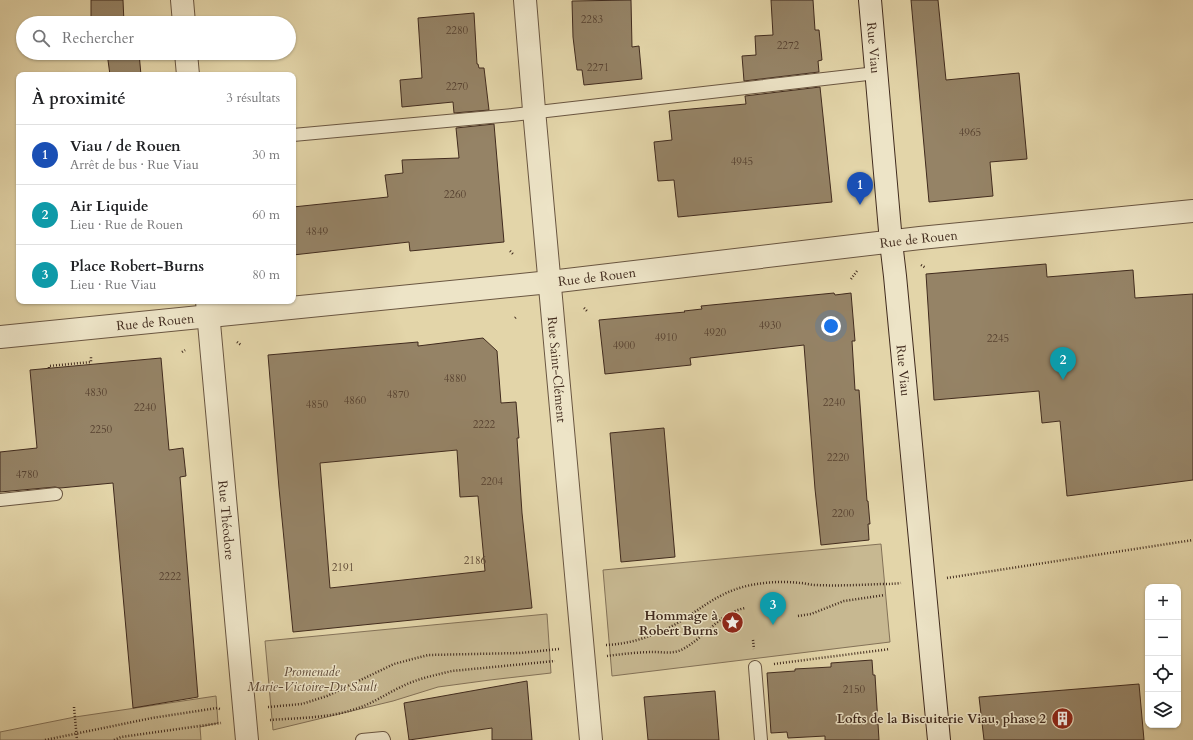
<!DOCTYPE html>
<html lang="fr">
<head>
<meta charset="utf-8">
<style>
  :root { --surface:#fff; --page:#f6f6f6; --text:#202124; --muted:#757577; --line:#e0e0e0; --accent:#1a73e8 }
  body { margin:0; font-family:Cardo,serif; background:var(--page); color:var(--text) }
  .controls { position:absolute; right:12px; bottom:12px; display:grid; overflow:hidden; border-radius:8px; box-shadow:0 1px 3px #0004 }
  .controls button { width:36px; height:36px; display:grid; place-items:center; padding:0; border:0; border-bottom:1px solid var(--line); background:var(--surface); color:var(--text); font:20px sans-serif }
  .you { position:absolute; left:831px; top:326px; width:14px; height:14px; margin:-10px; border:3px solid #fff; border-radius:50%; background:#1a73e8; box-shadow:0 0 0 6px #1a73e833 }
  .badge { display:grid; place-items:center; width:26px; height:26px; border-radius:50%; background:var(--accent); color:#fff; font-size:13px; font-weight:700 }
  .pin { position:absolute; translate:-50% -33px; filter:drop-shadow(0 1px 2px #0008) }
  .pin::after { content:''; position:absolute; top:21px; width:14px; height:12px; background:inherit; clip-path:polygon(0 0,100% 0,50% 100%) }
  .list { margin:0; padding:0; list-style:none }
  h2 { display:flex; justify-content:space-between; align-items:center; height:52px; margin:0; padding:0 16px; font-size:17px }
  h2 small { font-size:13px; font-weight:400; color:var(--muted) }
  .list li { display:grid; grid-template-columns:26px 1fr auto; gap:12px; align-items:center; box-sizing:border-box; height:60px; padding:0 16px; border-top:1px solid var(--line) }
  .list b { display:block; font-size:15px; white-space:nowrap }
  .list p { margin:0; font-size:13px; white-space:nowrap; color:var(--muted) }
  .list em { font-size:13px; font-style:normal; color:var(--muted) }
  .icon { flex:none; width:22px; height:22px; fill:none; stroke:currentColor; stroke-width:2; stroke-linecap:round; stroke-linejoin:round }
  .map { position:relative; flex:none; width:1193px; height:740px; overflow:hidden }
  .search { position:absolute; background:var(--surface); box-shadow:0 1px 3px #0004; left:16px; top:16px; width:280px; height:44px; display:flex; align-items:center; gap:10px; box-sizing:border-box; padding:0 14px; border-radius:22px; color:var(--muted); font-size:15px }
  .panel { position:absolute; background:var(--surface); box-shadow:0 1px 3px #0004; left:16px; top:72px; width:280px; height:232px; border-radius:8px }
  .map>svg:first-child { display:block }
  .green { fill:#c7b891; stroke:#847258 }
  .building { fill:#958366; stroke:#412b1e; fill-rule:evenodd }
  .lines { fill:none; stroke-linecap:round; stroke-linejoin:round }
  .service-casing { stroke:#6a5641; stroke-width:14 }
  .minor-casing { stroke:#6a5641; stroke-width:24 }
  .secondary-casing { stroke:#412b1e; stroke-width:24 }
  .path { stroke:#412b1e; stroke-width:2.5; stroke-dasharray:1 2; stroke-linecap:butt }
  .service { stroke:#ede4c7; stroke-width:12 }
  .minor { stroke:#ede4c7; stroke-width:22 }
  .secondary { stroke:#ede4c7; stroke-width:22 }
  .labels { text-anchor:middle; stroke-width:3; stroke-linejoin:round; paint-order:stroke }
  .number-label { font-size:11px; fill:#564130 }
  .street-label { font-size:13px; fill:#412b1e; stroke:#ede4c7 }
  .poi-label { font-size:13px; font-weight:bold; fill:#412b1e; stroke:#ede4c7; text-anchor:end }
  .park-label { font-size:13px; font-style:italic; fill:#5c4735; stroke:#ede4c7 }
</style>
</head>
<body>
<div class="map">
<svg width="1193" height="740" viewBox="0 0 1193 740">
  <rect width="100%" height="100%" fill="#e3d5a9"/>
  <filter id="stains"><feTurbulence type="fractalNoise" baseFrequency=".005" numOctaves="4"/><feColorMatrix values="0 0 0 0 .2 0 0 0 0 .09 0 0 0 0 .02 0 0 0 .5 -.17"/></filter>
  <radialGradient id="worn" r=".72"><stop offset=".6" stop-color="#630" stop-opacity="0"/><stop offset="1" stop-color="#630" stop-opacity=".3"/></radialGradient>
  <g class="green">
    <polygon points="881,544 890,642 612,676 603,570"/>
    <polygon points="547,614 551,673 490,680 438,687 393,701 273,730 265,641"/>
    <polygon points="216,696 218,723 200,727 201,740 0,740 0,732 75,717"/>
  </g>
  <g class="building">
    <polygon points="91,0 123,0 124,23 91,23"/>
    <polygon points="631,0 632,47 639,46 642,79 584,85 582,70 577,70 573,37 572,1"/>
    <polygon points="771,0 813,0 815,30 819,30 822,60 818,61 819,72 744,81 742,56 756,55 755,36 773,35"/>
    <polygon points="911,0 938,0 946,80 1019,73 1027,159 990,162 993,196 929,202"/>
    <polygon points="474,13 477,64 478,64 479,68 484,68 489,110 454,113 453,102 402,107 400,80 422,78 418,18"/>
    <polygon points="107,53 139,53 141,75 110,75"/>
    <polygon points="820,87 832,202 678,217 674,180 658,181 654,142 672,140 669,111 746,104 745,96"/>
    <polygon points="494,124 504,242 410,251 409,242 293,255 293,207 388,197 385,175 403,173 402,160 459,158 456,128"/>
    <polygon points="1046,264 1047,277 1133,270 1135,298 1193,294 1193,480 1067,496 1060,421 1042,423 1039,391 934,400 926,274"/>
    <polygon points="834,293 835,295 851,293 855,341 852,341 855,390 859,390 867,501 868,501 870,524 868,524 869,540 821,545 815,489 804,345 690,358 691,365 605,374 599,320 685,312 684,311 702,309 701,306"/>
    <path d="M 483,338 L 497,351 L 501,403 L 516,402 L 519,438 L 517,438 L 522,513 L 532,608 L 293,632 L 279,488 L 268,355 L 418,342 L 418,346 ZM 457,450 L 460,497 L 478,496 L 485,571 L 330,588 L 320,463 Z"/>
    <polygon points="161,358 169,450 183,448 186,476 180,477 198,697 133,708 113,483 60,488 55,487 0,492 0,452 37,448 30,370"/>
    <polygon points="664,428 675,557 621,562 610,433"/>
    <polygon points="872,660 873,675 875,675 879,740 825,740 825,736 788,738 787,732 771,733 767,673 795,671 795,669 831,667 831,663"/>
    <polygon points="527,681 532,740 492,740 492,728 409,740 404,703"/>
    <polygon points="1139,684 1144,740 984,740 979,697"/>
    <polygon points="715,691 719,740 648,740 644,697"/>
  </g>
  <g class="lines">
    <defs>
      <g id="service">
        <polyline points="293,135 512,115 876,73"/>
        <polyline points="0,500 56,494"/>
        <polyline points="755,667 761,740"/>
        <polyline points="362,740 383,738 384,740"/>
      </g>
      <g id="minor">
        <polyline points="182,0 184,23"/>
        <path id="s1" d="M 525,0 L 534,110 L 591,740"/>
        <polyline points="186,53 188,75"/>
        <path id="s2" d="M 207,301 L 247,740"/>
        <path id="s3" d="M 0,337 L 550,282 L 920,238 L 1193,211"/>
      </g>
      <g id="secondary">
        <path id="s4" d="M 870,0 L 891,242 L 895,276 L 939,740"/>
      </g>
    </defs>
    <use href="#service" class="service-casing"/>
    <use href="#minor" class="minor-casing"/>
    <use href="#secondary" class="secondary-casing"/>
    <g class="path">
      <polyline points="510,251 513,254"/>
      <polyline points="921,265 926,268"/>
      <polyline points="851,279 857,271"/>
      <polyline points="584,308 587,311"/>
      <polyline points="515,318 517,316"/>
      <polyline points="237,342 241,345"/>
      <polyline points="182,352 185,350"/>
      <polyline points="49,368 49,366 91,362 91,356"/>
      <polyline points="947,578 1193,540"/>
      <polyline points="798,616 811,614 844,601 885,595"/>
      <polyline points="753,640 754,649"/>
      <path d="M 606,645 C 635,644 665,632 689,616 C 709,602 726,590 751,585 C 767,582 784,581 800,583 C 805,583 810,585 815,585 C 838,586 860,585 882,584 C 889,584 894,584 901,583"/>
      <path d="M 607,656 C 622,654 639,652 654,652 C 663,652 672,654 681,650 C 704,639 719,613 745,608"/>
      <polyline points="774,664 890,649"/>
      <polyline points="74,707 77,740"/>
      <polyline points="268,707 302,704 327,696 394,664 428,655 520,653 559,649"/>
      <path d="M 270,720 C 296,718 328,718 352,710 C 371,705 387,693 405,685 C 420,678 436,675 452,671 L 555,661"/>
      <polyline points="45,740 152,718 217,708 220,709"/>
      <polyline points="114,740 121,737 221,723"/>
    </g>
    <use href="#service" class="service"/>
    <use href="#minor" class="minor"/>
    <use href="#secondary" class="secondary"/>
  </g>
  <defs>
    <symbol id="sight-disc" viewBox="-11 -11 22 22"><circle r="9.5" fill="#8f2418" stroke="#ede4c7"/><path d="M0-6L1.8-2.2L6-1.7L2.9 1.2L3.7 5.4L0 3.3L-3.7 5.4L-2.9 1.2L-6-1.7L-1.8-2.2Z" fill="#fff"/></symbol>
    <symbol id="building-disc" viewBox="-11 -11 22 22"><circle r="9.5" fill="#8f2418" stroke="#ede4c7"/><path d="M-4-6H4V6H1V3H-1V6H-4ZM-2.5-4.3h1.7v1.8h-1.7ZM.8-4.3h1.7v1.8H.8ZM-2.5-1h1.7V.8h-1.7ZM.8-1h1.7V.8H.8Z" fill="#fff"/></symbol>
  </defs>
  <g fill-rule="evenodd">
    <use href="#sight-disc" x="720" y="610" width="25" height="25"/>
    <use href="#building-disc" x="1050" y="706" width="25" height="25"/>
  </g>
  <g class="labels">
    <g class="number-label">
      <text x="592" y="23">2283</text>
      <text x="457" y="34">2280</text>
      <text x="788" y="49">2272</text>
      <text x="598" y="71">2271</text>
      <text x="457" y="90">2270</text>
      <text x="970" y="136">4965</text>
      <text x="742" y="165">4945</text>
      <text x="455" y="198">2260</text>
      <text x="317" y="235">4849</text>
      <text x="770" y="329">4930</text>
      <text x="715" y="336">4920</text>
      <text x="666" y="341">4910</text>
      <text x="998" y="342">2245</text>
      <text x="624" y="349">4900</text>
      <text x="455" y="382">4880</text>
      <text x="96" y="396">4830</text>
      <text x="398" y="398">4870</text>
      <text x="355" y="404">4860</text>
      <text x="834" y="406">2240</text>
      <text x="317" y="408">4850</text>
      <text x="145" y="411">2240</text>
      <text x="484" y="428">2222</text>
      <text x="101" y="433">2250</text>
      <text x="838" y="461">2220</text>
      <text x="27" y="478">4780</text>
      <text x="492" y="485">2204</text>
      <text x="843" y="517">2200</text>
      <text x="475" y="564">2186</text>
      <text x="343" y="571">2191</text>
      <text x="170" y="580">2222</text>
      <text x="854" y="693">2150</text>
    </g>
    <g class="street-label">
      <text dy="5" stroke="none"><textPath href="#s4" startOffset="48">Rue Viau</textPath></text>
      <text dy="5" stroke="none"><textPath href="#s3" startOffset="924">Rue de Rouen</textPath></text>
      <text dy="5" stroke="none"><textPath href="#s3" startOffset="600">Rue de Rouen</textPath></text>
      <text dy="5" stroke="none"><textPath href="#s3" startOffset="156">Rue de Rouen</textPath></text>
      <text dy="5" stroke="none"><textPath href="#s1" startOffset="371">Rue Saint-Clément</textPath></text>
      <text dy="5" stroke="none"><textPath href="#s4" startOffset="372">Rue Viau</textPath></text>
      <text dy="5" stroke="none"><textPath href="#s2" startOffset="220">Rue Théodore</textPath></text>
    </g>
    <g class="poi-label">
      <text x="718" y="620">Hommage à<tspan x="718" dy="15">Robert Burns</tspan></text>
      <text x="1046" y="723">Lofts de la Biscuiterie Viau, phase 2</text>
    </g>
    <g class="park-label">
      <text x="312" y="676">Promenade<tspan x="312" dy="15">Marie-Victoire-Du Sault</tspan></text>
    </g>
  </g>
  <rect width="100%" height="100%" filter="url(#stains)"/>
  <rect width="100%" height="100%" fill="url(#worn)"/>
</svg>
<div class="controls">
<button>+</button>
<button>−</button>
<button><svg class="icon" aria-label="locate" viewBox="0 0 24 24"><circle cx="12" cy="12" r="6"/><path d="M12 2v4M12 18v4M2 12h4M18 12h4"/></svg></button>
<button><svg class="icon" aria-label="layers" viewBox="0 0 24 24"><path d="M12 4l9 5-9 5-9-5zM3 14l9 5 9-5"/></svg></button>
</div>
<div class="you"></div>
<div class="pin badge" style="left:860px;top:205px;background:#1a4fb4">1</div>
<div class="pin badge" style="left:1063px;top:380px;background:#0f9aa8">2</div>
<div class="pin badge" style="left:773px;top:625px;background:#0f9aa8">3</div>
<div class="search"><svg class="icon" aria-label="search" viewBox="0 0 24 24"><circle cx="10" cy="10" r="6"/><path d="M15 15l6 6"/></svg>Rechercher</div>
<section class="panel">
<h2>À proximité<small>3 résultats</small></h2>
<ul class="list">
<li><span class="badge" style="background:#1a4fb4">1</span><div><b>Viau / de Rouen</b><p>Arrêt de bus · Rue Viau</p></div><em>30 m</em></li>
<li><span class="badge" style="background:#0f9aa8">2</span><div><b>Air Liquide</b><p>Lieu · Rue de Rouen</p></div><em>60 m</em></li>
<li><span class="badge" style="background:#0f9aa8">3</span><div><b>Place Robert-Burns</b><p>Lieu · Rue Viau</p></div><em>80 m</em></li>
</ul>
</section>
</div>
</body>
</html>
